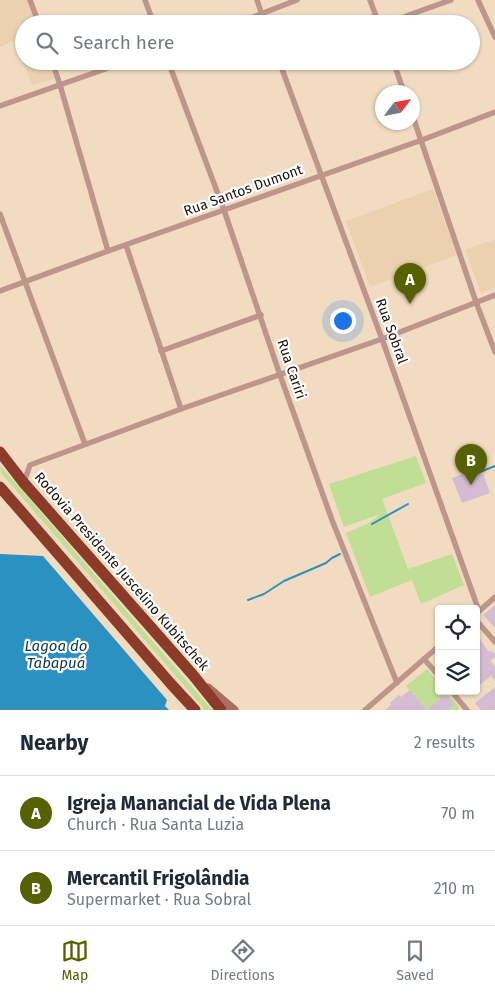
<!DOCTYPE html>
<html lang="en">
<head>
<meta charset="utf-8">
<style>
  :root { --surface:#fff; --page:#f2f2f3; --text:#1f2937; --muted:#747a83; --line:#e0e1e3; --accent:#566100 }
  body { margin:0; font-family:"Fira Sans",sans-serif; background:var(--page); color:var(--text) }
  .controls { position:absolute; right:15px; bottom:15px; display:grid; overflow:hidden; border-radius:5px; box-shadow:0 1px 4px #0004 }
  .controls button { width:45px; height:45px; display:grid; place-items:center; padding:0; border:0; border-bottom:1px solid var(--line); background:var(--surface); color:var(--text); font:25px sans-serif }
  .compass { position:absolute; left:375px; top:85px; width:45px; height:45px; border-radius:50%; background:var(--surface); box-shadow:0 1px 4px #0004; rotate:58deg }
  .you { position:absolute; left:342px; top:320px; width:18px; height:18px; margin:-12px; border:4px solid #fff; border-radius:50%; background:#1a73e8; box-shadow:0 0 0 8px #1a73e833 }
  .badge { display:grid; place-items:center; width:32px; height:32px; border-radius:50%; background:var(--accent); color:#fff; font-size:16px; font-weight:700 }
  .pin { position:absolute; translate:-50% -41px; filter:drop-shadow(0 1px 2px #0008) }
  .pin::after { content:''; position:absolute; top:26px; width:18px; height:15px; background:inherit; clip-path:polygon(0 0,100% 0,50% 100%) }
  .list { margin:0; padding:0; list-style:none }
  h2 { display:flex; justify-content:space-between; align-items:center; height:65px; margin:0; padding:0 20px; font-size:21px }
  h2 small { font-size:16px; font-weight:400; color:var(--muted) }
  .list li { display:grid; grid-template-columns:32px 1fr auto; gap:15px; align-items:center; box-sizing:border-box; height:75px; padding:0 20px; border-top:1px solid var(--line) }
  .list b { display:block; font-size:19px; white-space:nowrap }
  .list p { margin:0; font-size:16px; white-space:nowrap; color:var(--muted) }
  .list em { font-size:16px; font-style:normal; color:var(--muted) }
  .icon { flex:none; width:28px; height:28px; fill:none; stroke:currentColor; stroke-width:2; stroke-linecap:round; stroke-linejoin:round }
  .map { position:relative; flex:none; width:495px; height:710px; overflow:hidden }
  .search { position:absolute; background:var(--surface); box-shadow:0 1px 4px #0004; left:15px; right:15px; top:15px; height:55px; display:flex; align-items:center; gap:12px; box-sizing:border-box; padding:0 18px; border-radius:28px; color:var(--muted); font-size:19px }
  .sheet { height:215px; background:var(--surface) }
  nav { display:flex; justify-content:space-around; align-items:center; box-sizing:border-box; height:70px; border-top:1px solid var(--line); background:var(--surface); font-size:14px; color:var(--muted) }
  nav a { display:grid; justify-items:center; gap:2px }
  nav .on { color:var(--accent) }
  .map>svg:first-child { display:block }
  .built { fill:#ebd1b0 }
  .green { fill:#c1de95 }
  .water { fill:#2a91c1 }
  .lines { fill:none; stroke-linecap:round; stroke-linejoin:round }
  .stream { stroke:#2a91c1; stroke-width:2 }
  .building { fill:#d6bcd2 }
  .street { stroke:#be958a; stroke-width:5.5 }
  .secondary { stroke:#aa6f61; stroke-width:9 }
  .highway { stroke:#8d3b29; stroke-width:11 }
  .labels { text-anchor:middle; stroke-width:4.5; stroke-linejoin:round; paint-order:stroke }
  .street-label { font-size:14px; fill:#1b130a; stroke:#fff }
  .water-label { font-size:15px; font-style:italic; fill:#0b364b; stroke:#fff }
</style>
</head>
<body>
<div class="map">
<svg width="495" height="710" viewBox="0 0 495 710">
  <rect width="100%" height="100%" fill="#f1dcc1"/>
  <g class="built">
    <polygon points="0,0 29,0 38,24 24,24 24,61 51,61 57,78 32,85 15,40 0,47"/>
    <polygon points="433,189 457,255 370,287 346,221"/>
    <polygon points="495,239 495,288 481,293 465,250"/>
  </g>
  <g class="green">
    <polygon points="416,456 426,483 382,499 408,569 452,554 464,585 421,604 412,580 370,597 346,533 369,523 380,514 344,527 329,484"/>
    <polygon points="0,465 212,710 205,710 1,473"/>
    <polygon points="427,669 439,683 439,691 446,691 459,707 458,710 427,710 406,686"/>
  </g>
  <polygon class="water" points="0,554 43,556 167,700 165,706 169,710 0,710"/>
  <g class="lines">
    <g class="stream">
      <polyline points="480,472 495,466"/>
      <polyline points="372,524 408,504"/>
      <polyline points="248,600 264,594 284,581 326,563 332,558 340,554"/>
    </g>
  </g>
  <g class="building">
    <polygon points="479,468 481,475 483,474 490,493 462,503 452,478"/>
    <polygon points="495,605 495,628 483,615"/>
    <polygon points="476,634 489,652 491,650 495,654 495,657 490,661 495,667 495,681 491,676 476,688"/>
    <polygon points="495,687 495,710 481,710 475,703"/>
    <polygon points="410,690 427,710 385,710 391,705 390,703 399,695 401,697"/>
    <polygon points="445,694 454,704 448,710 427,710"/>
  </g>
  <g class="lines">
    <g class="street">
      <polyline points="30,0 39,24"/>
      <polyline points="145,0 154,24"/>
      <polyline points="257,0 265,24"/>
      <polyline points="370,0 379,24"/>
      <polyline points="478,0 495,37"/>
      <polyline points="235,24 297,0"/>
      <polyline points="384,24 451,0"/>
      <polyline points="52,61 60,85 108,251"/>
      <polyline points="168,61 224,210 280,375 332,520 397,683"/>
      <polyline points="279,61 382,339 479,611"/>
      <polyline points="393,61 404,92"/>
      <polyline points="0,106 128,61"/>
      <polyline points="412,114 476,302 495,352"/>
      <polyline points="0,214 85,444"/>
      <polyline points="126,245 181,409"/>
      <polyline points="0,291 108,251 422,140 495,112"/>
      <polyline points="161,351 261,315"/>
      <polyline points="24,482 30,465 181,409 382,339 495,295"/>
      <polyline points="478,612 495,597"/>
      <polyline points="476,620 495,642"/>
      <polyline points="424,659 439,676"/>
      <polyline points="451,691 467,710"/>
      <polyline points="365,710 439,646"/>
    </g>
    <polyline class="secondary" points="208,688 234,710"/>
    <g class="highway">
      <polyline points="0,452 23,482 193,675 221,710"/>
      <polyline points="0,487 171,684 195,710"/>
    </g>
  </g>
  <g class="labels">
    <g class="street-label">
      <text transform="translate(243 190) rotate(-20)" y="5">Rua Santos Dumont</text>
      <text transform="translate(392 331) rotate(70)" y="5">Rua Sobral</text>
      <text transform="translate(292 369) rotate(71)" y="5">Rua Cariri</text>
      <text transform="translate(122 571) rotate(49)" y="5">Rodovia Presidente Juscelino Kubitschek</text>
    </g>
    <g class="water-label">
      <text x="56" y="651">Lagoa do<tspan x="56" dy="17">Tabapuá</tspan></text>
    </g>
  </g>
</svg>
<div class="controls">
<button><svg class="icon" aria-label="locate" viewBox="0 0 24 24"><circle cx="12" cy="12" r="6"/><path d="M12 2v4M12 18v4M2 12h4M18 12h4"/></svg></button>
<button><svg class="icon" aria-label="layers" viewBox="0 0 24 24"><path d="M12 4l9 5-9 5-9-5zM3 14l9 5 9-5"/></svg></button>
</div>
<svg class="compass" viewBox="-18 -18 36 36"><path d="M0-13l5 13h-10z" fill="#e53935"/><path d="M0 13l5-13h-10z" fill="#747a83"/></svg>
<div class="you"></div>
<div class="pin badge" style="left:410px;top:304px">A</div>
<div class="pin badge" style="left:471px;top:485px">B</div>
<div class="search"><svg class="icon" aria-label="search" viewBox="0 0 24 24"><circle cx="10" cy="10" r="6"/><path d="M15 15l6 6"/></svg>Search here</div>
</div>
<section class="sheet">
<h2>Nearby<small>2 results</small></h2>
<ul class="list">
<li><span class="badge">A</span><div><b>Igreja Manancial de Vida Plena</b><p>Church · Rua Santa Luzia</p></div><em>70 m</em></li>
<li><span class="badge">B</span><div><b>Mercantil Frigolândia</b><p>Supermarket · Rua Sobral</p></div><em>210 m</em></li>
</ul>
</section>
<nav>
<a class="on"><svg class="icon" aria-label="map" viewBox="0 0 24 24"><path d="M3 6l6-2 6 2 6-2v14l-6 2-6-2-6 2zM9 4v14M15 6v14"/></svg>Map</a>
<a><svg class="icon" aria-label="directions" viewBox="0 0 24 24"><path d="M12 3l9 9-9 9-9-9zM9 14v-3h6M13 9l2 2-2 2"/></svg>Directions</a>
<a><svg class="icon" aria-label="saved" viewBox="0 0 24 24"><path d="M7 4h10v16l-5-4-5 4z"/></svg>Saved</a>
</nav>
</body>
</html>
